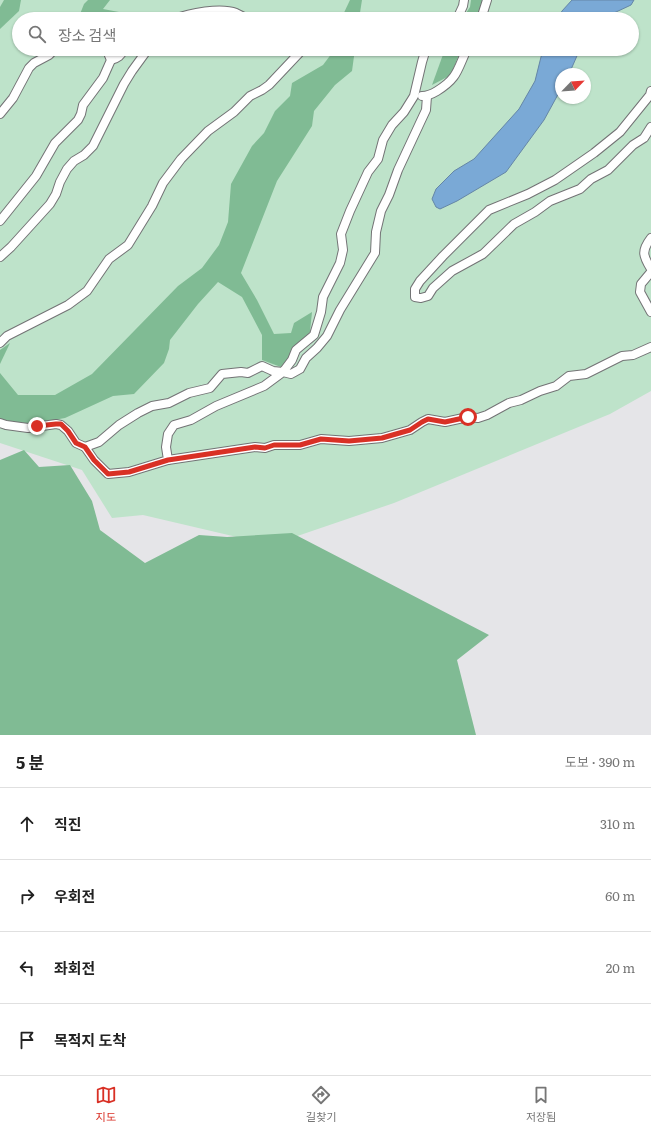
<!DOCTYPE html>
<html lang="ko">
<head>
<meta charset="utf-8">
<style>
  :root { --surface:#fff; --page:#f2f2f2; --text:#222; --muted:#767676; --line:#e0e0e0; --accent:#d93025 }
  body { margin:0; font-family:Literata,"Noto Sans KR",serif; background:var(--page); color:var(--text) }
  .compass { position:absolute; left:555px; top:68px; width:36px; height:36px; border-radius:50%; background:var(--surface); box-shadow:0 1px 3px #0004; rotate:65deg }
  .stop { position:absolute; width:12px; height:12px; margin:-9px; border:3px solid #d93025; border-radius:50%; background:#fff }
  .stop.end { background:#d93025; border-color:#fff; box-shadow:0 1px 4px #0008 }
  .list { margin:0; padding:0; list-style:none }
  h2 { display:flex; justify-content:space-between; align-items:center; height:52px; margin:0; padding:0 16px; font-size:17px }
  h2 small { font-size:13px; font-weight:400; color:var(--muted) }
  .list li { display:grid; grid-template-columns:26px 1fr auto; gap:12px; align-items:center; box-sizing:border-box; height:72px; padding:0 16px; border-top:1px solid var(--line) }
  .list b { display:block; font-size:15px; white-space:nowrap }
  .list em { font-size:13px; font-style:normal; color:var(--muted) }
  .icon { flex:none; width:22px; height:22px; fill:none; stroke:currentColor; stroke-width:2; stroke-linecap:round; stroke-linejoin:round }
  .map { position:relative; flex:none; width:651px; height:735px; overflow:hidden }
  .search { position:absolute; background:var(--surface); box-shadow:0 1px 3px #0004; left:12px; right:12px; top:12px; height:44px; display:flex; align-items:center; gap:10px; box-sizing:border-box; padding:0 14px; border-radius:22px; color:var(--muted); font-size:15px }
  .sheet { height:340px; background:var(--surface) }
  nav { display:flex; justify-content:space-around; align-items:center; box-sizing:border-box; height:56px; border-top:1px solid var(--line); background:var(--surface); font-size:11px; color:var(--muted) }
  nav a { display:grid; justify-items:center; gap:2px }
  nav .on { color:var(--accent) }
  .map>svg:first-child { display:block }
  .green { fill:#bee3ca; fill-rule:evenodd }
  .forest { fill:#80bb94 }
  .water { fill:#7aa9d6; stroke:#6586a6 }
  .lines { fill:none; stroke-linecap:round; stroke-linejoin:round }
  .minor-casing { stroke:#737375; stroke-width:10 }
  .minor { stroke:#fff; stroke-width:8 }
  .route { stroke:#d93025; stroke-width:5 }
</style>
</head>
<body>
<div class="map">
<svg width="651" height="735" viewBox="0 0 651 735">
  <rect width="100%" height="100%" fill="#e5e5e8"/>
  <path class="green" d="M 0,0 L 651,0 L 651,391 L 610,414 L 394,503 L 271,545 L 143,515 L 112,518 L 82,470 L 0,443 ZM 19,19 L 632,19 L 632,49 L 19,49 ZM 561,74 L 585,74 L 585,98 L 561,98 Z"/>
  <g class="forest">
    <polygon points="4,0 21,0 19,11 0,29 0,7"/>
    <polygon points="88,0 110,0 103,9 119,12 130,19 78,19 84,4"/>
    <polygon points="350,0 362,0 359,19 341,19"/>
    <polygon points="471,0 483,0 482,8 476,19 462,19 470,7"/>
    <polygon points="335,49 355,49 352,71 335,85 314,111 312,126 277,181 241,273 257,300 274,334 291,333 294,323 312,312 310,332 281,367 262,360 262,335 242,297 218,282 198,304 170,340 169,349 164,363 134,394 113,396 65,418 26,425 0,419 0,373 18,395 55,395 92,374 178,286 202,268 219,245 228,222 231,184 252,146 264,133 275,111 290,96 292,83 323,65"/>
    <polygon points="445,49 461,49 451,75 432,85"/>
    <polygon points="10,343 0,364 0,350"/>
    <polygon points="24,450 39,467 70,465 92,501 100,530 145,563 199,535 227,537 292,533 489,635 457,660 476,735 0,735 0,460"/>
  </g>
  <g class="water">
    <polygon points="572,0 634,0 631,5 601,19 558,19 562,11"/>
    <polygon points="543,49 580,49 569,74 561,74 561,89 544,120 506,172 457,201 440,209 436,207 432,199 436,189 454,171 474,159 519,109 535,81"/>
  </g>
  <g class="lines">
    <defs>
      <g id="minor">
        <path d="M 175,19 C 189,13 221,7 236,13 C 240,15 244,17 248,19"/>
        <polyline points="457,19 463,6 464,0"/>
        <polyline points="481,19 487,0"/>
        <path d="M 111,60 C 118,58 121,56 124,49"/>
        <polyline points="651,91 650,95 620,132 594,153 555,180 528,194 489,210 443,256 420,281 415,289 415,297 421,298 428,296 433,288 452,271 483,254 514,224 535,212 550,201 580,189 591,179 608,170 633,145 644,138 651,127"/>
        <path d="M 422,96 C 428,96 432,94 437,91 C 458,78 457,70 467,49"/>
        <polyline points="0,114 13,98 29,68 34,63 49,55 55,49"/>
        <polyline points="0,221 36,176 55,143 78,120 81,114 83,105 103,78 111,60 108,53 104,49"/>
        <path d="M 651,238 C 641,251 643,256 651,269"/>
        <polyline points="0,257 11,247 50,204 56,194 60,182 67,169 74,161 84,155 93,146 124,84 132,71 148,49"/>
        <polyline points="651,272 641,284 640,292 651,312"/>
        <polyline points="0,343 7,336 68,305 87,291 109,259 128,245 152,206 163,183 181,159 208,131 234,112 250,96 262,90 269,85 303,49"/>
        <polyline points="0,423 6,425 28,428 56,424 61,425 68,431 76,443 85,447 99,442 119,425 138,413 152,406 169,403 189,393 210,388 222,374 241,372 248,373 262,366 273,371 283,372 292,360 296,350 314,335 321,312 323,297 340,263 343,250 341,234 350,211 368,172 378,159 383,140 392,125 404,112 414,96 422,62 425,52 429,49"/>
        <polyline points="85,447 94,460 108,474 129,472 168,460 166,447 168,434 174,425 191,420 216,406 264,386 283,372 291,374 300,369 306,358 317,348 327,336 340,310 375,253 376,232 381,211 389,195 398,170 426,110 427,96"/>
        <polyline points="168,460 255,447 265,448 274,445 300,445 321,439 349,441 382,438 410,430 422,422 428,419 445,422 468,417 478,418 487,415 509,403 521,400 540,391 556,386 569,376 586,374 622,356 633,355 651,347"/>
      </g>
    </defs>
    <use href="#minor" class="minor-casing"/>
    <use href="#minor" class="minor"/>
  </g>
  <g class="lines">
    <polyline class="route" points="37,426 56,424 61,424 68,431 76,443 85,447 94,460 108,474 129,472 168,460 255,447 265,448 274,445 300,445 321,439 349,441 382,438 410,430 422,422 428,419 445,422 468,417"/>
  </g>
</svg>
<svg class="compass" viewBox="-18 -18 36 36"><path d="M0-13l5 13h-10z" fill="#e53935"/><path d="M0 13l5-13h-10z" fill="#767676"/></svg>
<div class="stop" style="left:468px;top:417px"></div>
<div class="stop end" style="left:37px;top:426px"></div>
<div class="search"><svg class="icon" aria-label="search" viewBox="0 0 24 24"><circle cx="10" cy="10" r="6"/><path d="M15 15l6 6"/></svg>장소 검색</div>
</div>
<section class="sheet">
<h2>5 분<small>도보 · 390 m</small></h2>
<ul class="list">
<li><svg class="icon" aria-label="ahead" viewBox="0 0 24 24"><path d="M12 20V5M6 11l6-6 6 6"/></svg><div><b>직진</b></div><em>310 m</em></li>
<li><svg class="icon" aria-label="right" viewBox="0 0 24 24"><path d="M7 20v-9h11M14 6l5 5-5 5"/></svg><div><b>우회전</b></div><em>60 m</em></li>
<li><svg class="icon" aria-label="left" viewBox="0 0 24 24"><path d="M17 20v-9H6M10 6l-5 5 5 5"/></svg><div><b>좌회전</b></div><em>20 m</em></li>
<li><svg class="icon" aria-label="arrive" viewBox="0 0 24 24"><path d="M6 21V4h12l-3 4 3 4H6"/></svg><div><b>목적지 도착</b></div></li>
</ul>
</section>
<nav>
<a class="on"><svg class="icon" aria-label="map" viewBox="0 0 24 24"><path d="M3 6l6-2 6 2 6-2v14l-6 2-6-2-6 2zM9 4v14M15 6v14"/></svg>지도</a>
<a><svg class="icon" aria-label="directions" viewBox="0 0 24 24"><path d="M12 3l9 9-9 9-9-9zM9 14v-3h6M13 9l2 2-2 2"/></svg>길찾기</a>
<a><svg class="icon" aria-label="saved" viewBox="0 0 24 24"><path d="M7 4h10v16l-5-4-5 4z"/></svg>저장됨</a>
</nav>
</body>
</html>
